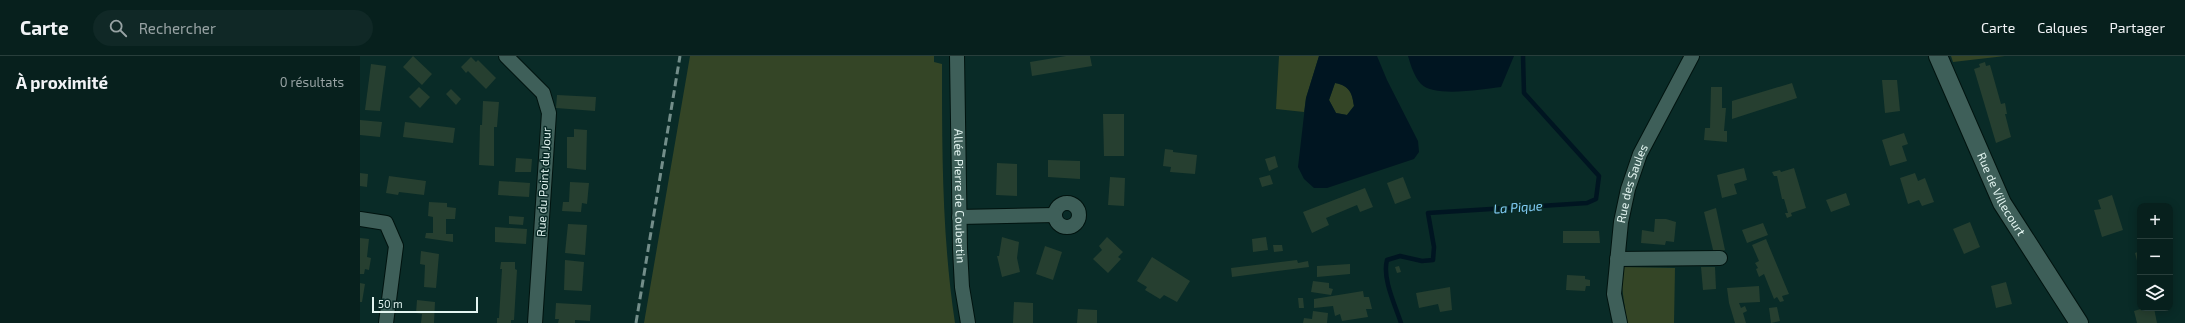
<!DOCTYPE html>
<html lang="fr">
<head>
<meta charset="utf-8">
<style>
  :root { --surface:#07201d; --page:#102826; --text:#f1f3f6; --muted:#98a3a4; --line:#283e3b }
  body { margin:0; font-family:"Exo 2",sans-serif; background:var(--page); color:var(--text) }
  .controls { position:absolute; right:12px; bottom:12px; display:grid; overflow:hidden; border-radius:8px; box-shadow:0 2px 10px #0003 }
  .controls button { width:36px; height:36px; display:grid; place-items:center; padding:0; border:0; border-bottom:1px solid var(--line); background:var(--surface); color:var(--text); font:20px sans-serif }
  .scale { position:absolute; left:12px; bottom:10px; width:106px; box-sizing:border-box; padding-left:4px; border:2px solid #e3f5f1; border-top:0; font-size:11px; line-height:14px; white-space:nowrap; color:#e3f5f1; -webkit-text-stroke:3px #092b27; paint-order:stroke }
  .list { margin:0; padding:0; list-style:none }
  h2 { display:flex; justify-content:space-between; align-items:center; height:52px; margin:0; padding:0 16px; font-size:17px }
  h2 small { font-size:13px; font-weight:400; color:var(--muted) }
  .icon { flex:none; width:22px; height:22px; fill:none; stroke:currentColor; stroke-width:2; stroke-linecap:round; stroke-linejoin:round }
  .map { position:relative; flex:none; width:1825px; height:267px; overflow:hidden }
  header { display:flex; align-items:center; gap:24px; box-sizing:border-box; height:56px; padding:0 20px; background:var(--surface); border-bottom:1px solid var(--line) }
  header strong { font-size:19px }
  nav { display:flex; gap:22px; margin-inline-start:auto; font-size:14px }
  .search { width:280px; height:36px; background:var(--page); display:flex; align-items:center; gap:10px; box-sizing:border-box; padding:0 14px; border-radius:22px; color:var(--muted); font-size:15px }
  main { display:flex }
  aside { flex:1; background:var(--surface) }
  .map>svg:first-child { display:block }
  .green { fill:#344526 }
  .water { fill:#001521; fill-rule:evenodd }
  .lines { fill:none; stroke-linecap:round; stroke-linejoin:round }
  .stream { stroke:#001521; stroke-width:4.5 }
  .building { fill:#263f30 }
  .minor-casing { stroke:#00130f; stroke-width:16 }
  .tertiary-casing { stroke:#00130f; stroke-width:20 }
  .minor { stroke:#3e5f59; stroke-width:14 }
  .tertiary { stroke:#3e5f59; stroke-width:18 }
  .rail { stroke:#738e8a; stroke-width:3; stroke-dasharray:8 4; stroke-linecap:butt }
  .labels { text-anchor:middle; stroke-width:3; stroke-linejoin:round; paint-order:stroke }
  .street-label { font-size:12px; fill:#e3f5f1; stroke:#092b27 }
  .water-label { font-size:13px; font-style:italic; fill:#83cff8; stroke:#092b27 }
</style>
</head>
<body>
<header>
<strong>Carte</strong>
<div class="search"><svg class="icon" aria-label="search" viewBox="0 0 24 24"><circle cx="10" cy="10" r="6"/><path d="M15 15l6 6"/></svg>Rechercher</div>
<nav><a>Carte</a><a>Calques</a><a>Partager</a></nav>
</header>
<main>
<aside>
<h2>À proximité<small>0 résultats</small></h2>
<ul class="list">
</ul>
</aside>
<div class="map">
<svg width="1825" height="267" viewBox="0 0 1825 267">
  <rect width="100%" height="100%" fill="#092b27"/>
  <g class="green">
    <path d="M 330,0 L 574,0 L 574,6 L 582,8 C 582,94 582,181 595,267 L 284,267 Z"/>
    <polygon points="919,0 959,0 946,42 944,56 916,53"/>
    <polygon points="1591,0 1645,0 1593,6"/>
    <path d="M 975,27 C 990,30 992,37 994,50 L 987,59 L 976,57 L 969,44 Z"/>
    <polygon points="1262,211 1315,212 1314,267 1267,267 1261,224"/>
  </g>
  <g class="water">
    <path d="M 959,0 L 1017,0 L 1027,24 L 1058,85 L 1059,96 L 1054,103 L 967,132 L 954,132 L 944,123 L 938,111 L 946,42 ZM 975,27 C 990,30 992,37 994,50 L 987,59 L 976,57 L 969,44 Z"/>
    <path d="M 1048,0 L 1154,0 L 1141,31 C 1123,33 1075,42 1061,28 C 1054,20 1051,10 1048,0 Z"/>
  </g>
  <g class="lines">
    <path class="stream" d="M 1041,267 C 1035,249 1022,222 1027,204 L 1040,200 L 1062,205 L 1073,204 L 1074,191 L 1068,157 L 1227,147 L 1236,143 L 1239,120 L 1164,37 L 1163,0"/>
  </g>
  <g class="building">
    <polygon points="53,0 72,18 62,29 43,11"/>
    <polygon points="706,0 730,0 732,10 672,20 670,6"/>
    <polygon points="111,1 116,6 118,4 136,22 126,33 108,15 106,17 101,11"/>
    <polygon points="1625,6 1626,10 1630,9 1641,48 1645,47 1647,58 1645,58 1651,81 1636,87 1614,13 1620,11 1619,8"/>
    <polygon points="11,8 26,10 20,55 5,54"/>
    <polygon points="1522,24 1537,24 1540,55 1525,57"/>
    <polygon points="1432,27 1437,42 1372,63 1372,45"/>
    <polygon points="59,31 70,41 60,52 49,41"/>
    <polygon points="1351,31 1362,31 1362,52 1366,52 1364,75 1367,75 1367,86 1344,84 1345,72 1350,72"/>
    <polygon points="91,33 101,43 96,49 86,38"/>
    <polygon points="197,39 236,41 235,55 196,52"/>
    <polygon points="123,45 139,46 137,71 134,71 134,110 119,109 120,69 122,69"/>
    <polygon points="743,58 764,58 764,100 744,100"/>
    <polygon points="0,64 22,66 20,81 0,79"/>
    <polygon points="45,66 95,72 93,87 43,81"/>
    <polygon points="214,73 227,74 226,114 207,112 207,81 214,81"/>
    <polygon points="1544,77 1548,88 1542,90 1547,105 1530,110 1522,84"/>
    <polygon points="805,93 813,94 813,96 837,99 835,118 810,116 811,111 803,110"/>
    <polygon points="915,100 918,111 909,115 905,103"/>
    <polygon points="156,102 172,103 171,116 155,116"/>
    <polygon points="688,104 720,105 720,123 688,121"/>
    <polygon points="637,107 657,108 657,140 636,139"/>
    <polygon points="1384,112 1387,124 1374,128 1377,138 1362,142 1357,119"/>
    <polygon points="1434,112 1446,152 1431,157 1432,160 1427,162 1425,157 1428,157 1424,143 1422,143 1417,120 1414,120 1412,116 1420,114 1421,116"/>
    <polygon points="0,117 8,118 7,131 0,130"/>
    <polygon points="1555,117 1558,125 1565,122 1574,146 1562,150 1559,144 1548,148 1540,122"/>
    <polygon points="910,119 913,128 902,131 899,122"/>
    <polygon points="29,120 66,125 64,139 39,136 38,139 26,137"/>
    <polygon points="750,121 765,122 764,150 748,149"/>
    <polygon points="1043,121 1051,142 1035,148 1027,127"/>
    <polygon points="139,125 170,127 169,141 138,139"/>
    <polygon points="210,126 229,127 227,148 222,147 221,156 202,155 203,146 209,146"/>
    <polygon points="1005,132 1013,151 1000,156 997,149 966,162 969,169 952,177 943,156"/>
    <polygon points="1486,137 1490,149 1471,156 1466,144"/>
    <polygon points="1752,139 1763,174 1742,181 1734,154 1741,153 1738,144"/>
    <polygon points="69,146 87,147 87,151 96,152 95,163 86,163 86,178 93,178 93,186 65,182 66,177 73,177 73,161 68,160"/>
    <polygon points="1356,152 1365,194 1354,198 1344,156"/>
    <polygon points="149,160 164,161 163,169 149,168"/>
    <polygon points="1295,163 1306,163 1316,166 1314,186 1306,185 1305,189 1281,187 1282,174 1294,176"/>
    <polygon points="1610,166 1620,191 1604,198 1593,173"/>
    <polygon points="1403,167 1408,179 1387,187 1382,174"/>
    <polygon points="208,168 227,169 225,199 205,197"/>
    <polygon points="135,171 167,173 166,188 135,186"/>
    <polygon points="1203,175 1239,175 1240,187 1203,187"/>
    <polygon points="642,181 659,186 657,202 660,216 642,221 637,200 639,200"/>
    <polygon points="747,181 763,196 758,201 761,203 748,217 733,203 742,194 739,190"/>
    <polygon points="906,181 908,194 893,196 892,183"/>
    <polygon points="0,182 9,183 7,201 11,202 9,214 5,213 4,218 0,218"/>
    <polygon points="1406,183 1429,238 1422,240 1424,245 1420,246 1417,241 1414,243 1404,218 1399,221 1396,213 1398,212 1395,207 1399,205 1392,189"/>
    <polygon points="913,189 922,189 923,195 914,196"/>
    <polygon points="685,190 702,196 693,224 676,218"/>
    <polygon points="61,195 79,198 76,232 64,231 65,209 60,208"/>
    <polygon points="1780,195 1780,216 1775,197"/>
    <polygon points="792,201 830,225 817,246 804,239 800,243 785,234 787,231 777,225"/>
    <polygon points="205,204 224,206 222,235 204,234"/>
    <polygon points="937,204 938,207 948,205 949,211 872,221 871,212"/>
    <polygon points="141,206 155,206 155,213 157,214 154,264 151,264 151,267 137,267 137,262 139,262 142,213 140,213"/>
    <polygon points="990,208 990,218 957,221 957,210"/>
    <polygon points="1039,210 1041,216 1037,217 1035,211"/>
    <polygon points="1341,211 1355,211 1356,233 1343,234"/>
    <polygon points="1207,219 1225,220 1225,223 1230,224 1230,230 1226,230 1225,235 1206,234"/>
    <polygon points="953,225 969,227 969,232 973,233 971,239 951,236"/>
    <polygon points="1646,226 1652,248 1636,252 1631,230"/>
    <polygon points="0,227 5,228 2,246 0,246"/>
    <polygon points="1399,230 1400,246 1379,247 1381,252 1385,250 1387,255 1383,257 1386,267 1375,267 1369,247 1367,232"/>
    <polygon points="1090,231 1092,254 1080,256 1078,248 1059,252 1056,237"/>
    <polygon points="1003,235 1004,241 1009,241 1012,253 1006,253 1008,261 982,265 980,258 975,260 973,250 954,252 954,243"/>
    <polygon points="938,242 943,242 944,252 939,252"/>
    <polygon points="57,244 75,246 74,267 61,267 62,258 56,257"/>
    <polygon points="654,246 673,247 673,267 653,267"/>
    <polygon points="196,247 231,249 230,265 215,264 215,267 198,267 199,263 195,263"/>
    <polygon points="1417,251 1420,265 1411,267 1409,252"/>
    <polygon points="1784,252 1794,252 1797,267 1777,267 1774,255"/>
    <polygon points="718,253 737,254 737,267 717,267"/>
    <polygon points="953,255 968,257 967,267 943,267 944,262 952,263"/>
  </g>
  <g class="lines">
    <defs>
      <g id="minor">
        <polyline points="146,0 183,37 189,57 175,267"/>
        <path id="s1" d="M 597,0 L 600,193 L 602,231 L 608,267"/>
        <circle cx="707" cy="159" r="12"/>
        <polyline points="599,161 695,159"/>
        <polyline points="0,163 26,167 36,190 26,267"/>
        <polyline points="1257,203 1360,202"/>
        <path id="s2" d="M 1260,267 L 1254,238 L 1261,166 L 1268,133 L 1280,98 L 1332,0"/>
      </g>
      <g id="tertiary">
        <path id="s3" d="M 1578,0 L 1642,147 L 1719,267"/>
      </g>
    </defs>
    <use href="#minor" class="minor-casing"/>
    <use href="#tertiary" class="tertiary-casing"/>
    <use href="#minor" class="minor"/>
    <use href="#tertiary" class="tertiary"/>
    <polyline class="rail" points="276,267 320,0"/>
  </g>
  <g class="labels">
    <g class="street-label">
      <text transform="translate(184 126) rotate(-87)" y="4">Rue du Point du Jour</text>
      <text dy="4" stroke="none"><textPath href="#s2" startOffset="142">Rue des Saules</textPath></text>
      <text dy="4" stroke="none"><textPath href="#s3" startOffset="152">Rue de Villecourt</textPath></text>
      <text dy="4" stroke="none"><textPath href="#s1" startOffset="140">Allée Pierre de Coubertin</textPath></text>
    </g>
    <g class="water-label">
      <text transform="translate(1158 151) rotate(-4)" y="5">La Pique</text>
    </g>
  </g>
</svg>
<div class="controls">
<button>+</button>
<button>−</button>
<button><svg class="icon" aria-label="layers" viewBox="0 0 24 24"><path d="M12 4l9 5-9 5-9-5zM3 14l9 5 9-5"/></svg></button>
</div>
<div class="scale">50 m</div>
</div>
</main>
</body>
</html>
